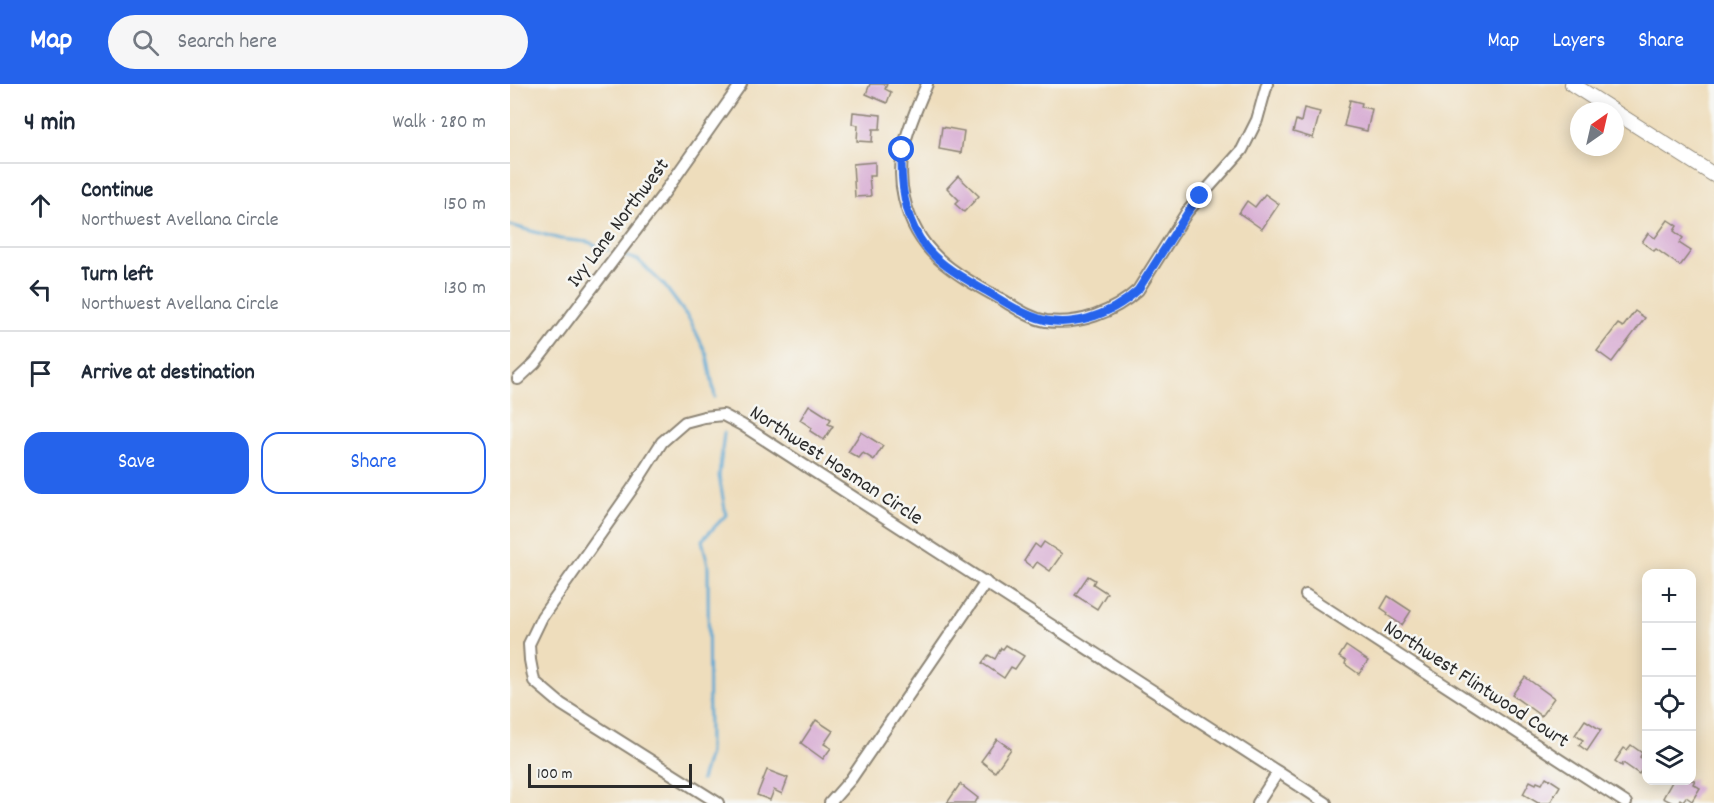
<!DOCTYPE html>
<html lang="en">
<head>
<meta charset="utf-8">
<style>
  :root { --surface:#fff; --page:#f6f6f7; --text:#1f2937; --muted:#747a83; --line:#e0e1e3; --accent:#2563eb }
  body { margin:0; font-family:Dekko,sans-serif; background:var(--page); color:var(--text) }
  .controls { position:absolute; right:18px; bottom:18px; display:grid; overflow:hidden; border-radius:12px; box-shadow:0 3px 15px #0003 }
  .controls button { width:54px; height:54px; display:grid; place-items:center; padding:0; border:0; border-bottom:2px solid var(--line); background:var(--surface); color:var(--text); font:30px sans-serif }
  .compass { position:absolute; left:1060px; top:18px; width:54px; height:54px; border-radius:50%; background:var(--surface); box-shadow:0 3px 15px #0003; rotate:34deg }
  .scale { position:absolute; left:18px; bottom:15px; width:164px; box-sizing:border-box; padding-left:6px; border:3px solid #2b2b2b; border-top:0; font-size:16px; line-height:21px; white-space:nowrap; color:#2b2b2b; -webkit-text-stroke:4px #f6f6f2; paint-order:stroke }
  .stop { position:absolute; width:18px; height:18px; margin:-14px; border:4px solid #2563eb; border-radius:50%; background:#fff }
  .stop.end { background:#2563eb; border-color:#fff; box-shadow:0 2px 6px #0008 }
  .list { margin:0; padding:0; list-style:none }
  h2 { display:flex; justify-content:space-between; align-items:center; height:78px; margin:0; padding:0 24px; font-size:26px }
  h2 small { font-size:20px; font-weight:400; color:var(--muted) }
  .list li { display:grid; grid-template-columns:39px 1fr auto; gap:18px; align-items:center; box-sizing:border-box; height:84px; padding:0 24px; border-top:2px solid var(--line) }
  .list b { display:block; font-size:22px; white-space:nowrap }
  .list p { margin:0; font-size:20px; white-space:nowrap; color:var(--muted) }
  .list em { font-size:20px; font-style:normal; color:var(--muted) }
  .actions { display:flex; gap:12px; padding:18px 24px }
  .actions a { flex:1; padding:14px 0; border:2px solid var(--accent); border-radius:18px; text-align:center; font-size:21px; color:var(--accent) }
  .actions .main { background:var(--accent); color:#fff }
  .icon { flex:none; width:33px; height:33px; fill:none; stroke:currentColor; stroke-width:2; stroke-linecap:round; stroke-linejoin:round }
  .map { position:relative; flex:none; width:1204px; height:719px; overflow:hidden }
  header { display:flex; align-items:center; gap:36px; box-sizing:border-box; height:84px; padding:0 30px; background:var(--accent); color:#fff }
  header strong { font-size:28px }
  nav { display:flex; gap:33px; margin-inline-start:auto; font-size:21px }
  .search { width:420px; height:54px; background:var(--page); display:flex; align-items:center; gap:15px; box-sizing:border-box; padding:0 21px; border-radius:33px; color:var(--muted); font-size:22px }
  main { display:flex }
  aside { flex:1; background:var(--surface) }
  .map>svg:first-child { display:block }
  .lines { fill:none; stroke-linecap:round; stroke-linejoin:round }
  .stream { stroke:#59a6d2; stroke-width:3 }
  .building { fill:#d5a7d1 }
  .minor-casing { stroke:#8c8474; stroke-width:14 }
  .tertiary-casing { stroke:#8c8474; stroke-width:16 }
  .minor { stroke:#fff; stroke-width:10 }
  .tertiary { stroke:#fff; stroke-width:14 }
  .route { stroke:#2563eb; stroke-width:8 }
  .labels { text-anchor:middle; stroke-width:5; stroke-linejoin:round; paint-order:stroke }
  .street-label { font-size:21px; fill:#2b2b2b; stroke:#f6f6f2 }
</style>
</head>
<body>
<header>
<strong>Map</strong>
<div class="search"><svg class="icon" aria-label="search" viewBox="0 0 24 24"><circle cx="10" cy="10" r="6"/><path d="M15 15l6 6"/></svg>Search here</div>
<nav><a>Map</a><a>Layers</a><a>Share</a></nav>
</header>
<main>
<aside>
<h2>4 min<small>Walk · 280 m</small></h2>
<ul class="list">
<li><svg class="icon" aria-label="ahead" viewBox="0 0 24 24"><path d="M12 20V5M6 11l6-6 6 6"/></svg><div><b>Continue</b><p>Northwest Avellana Circle</p></div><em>150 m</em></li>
<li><svg class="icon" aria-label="left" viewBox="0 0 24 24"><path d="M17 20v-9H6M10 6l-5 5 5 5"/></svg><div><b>Turn left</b><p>Northwest Avellana Circle</p></div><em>130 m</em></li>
<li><svg class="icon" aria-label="arrive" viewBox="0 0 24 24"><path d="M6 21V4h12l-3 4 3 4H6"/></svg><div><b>Arrive at destination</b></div></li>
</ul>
<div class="actions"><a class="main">Save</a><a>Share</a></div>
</aside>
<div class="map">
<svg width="1204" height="719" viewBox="0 0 1204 719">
  <rect width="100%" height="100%" fill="#f6f6f2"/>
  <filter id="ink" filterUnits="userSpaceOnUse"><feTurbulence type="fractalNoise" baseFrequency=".0167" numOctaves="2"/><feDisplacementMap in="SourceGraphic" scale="12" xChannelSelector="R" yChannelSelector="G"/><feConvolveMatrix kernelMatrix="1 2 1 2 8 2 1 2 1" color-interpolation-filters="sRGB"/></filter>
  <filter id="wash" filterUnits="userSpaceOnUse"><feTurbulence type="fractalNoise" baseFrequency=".008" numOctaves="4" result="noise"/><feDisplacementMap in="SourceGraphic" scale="24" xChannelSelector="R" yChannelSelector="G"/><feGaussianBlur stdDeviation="1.35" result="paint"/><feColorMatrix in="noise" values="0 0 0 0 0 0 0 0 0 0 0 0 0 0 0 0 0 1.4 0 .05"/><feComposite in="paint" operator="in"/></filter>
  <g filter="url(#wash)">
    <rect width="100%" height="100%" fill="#eeddbc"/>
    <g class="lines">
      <g class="stream">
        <polyline points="0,141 50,155 78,158 98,166"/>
        <polyline points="115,172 128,176 154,201 180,236 197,271 205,313"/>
        <polyline points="191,696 199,669 198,481 192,456 216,431 209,392 214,349"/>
      </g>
    </g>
    <g id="blocks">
      <g class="building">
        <polygon points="360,0 377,0 375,5 381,8 377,19 356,10"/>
        <polygon points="840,16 852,19 851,23 862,25 857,47 834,42"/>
        <polygon points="794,24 810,28 803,54 783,48 786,36 791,38"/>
        <polygon points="343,28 371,31 370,45 363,45 362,58 347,57 348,41 342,40"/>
        <polygon points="432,43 454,47 451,69 429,65"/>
        <polygon points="365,78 365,92 359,92 361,112 345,113 343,80"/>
        <polygon points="448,92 469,112 454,128 445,120 449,116 437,104"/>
        <polygon points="755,110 769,120 752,145 729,129 737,117 745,123"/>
        <polygon points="1158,136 1167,142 1164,147 1173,154 1169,159 1181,167 1170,182 1146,165 1144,167 1132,158 1138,149 1145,154"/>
        <polygon points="1125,227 1135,234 1102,278 1087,267 1108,240 1113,243"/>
        <polygon points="299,321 321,335 318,340 323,342 314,356 300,347 302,344 290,336"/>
        <polygon points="351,348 373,362 364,376 353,369 349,374 338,368"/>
        <polygon points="534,458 552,470 540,487 527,478 523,484 514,477 525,460 530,464"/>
        <polygon points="578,492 585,496 583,500 597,509 587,525 565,511"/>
        <polygon points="878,512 901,527 892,541 877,531 878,529 871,524"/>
        <polygon points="496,561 514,572 505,585 501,583 494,594 472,579 478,571 485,575 491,564 493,565"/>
        <polygon points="836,562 858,577 849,590 835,580 836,577 829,573"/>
        <polygon points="1015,593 1044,614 1031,632 1002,611"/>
        <polygon points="306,636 323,647 314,660 321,664 313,675 291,659"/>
        <polygon points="1075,636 1091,646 1077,667 1069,661 1073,656 1065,651"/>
        <polygon points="487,655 501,665 485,688 471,677"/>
        <polygon points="1121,661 1132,669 1130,673 1137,678 1129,690 1113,679 1112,682 1105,677 1114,664 1117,666"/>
        <polygon points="257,686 278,694 272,710 264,706 260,716 247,711"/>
        <polygon points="1036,693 1050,702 1040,719 1028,719 1013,710 1020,697 1026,700 1027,698 1032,700"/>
        <polygon points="1163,696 1185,696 1183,700 1190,704 1182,717 1176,713 1173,717 1170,715 1168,719 1163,719 1153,714"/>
        <polygon points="450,700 468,714 465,719 437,719"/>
      </g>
    </g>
  </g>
  <g filter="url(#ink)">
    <use href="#blocks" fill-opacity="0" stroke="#8c8474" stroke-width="1.5"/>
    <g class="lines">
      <defs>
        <g id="minor">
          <path d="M 417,0 C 401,37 384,73 394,114 C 407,170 444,189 491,215 C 505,223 519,234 536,237 C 569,241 603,229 628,206 L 677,128 L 732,66 L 747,36 L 757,0"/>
          <polyline points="8,295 25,279 39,261 152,112 231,0"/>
          <polyline points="796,511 1116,719"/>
          <polyline points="208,719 51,620 24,597 20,576 19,560 32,533 122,405 152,358 175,338 194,333 213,331 232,341 816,719"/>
          <polyline points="320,719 341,695 476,498"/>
          <polyline points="748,719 768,688"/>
        </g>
        <g id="tertiary">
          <polyline points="1062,0 1104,27"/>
          <polyline points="1105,28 1204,91"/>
        </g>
      </defs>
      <use href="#minor" class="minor-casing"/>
      <use href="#tertiary" class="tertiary-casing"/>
      <use href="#minor" class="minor"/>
      <use href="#tertiary" class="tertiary"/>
    </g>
  </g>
  <g class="lines" filter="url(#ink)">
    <path class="route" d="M 392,66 C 390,100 394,134 415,162 C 430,181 453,194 474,206 C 489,214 505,226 522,232 C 558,247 601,231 628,206 L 678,128 L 690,112"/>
  </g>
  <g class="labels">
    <g class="street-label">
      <text transform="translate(107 138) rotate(-53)" y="7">Ivy Lane Northwest</text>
      <text transform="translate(327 380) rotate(33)" y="7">Northwest Hosman Circle</text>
      <text transform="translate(967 599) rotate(33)" y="7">Northwest Flintwood Court</text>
    </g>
  </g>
</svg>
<div class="controls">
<button>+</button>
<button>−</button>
<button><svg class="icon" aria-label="locate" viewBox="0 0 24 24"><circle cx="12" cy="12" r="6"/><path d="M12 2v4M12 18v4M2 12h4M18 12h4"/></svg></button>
<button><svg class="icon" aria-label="layers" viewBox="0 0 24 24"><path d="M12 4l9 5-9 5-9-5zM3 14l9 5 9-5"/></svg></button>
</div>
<svg class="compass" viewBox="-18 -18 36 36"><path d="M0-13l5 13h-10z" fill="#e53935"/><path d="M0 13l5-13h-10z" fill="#747a83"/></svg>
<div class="scale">100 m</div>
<div class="stop" style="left:392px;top:66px"></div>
<div class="stop end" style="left:690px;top:112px"></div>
</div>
</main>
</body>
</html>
